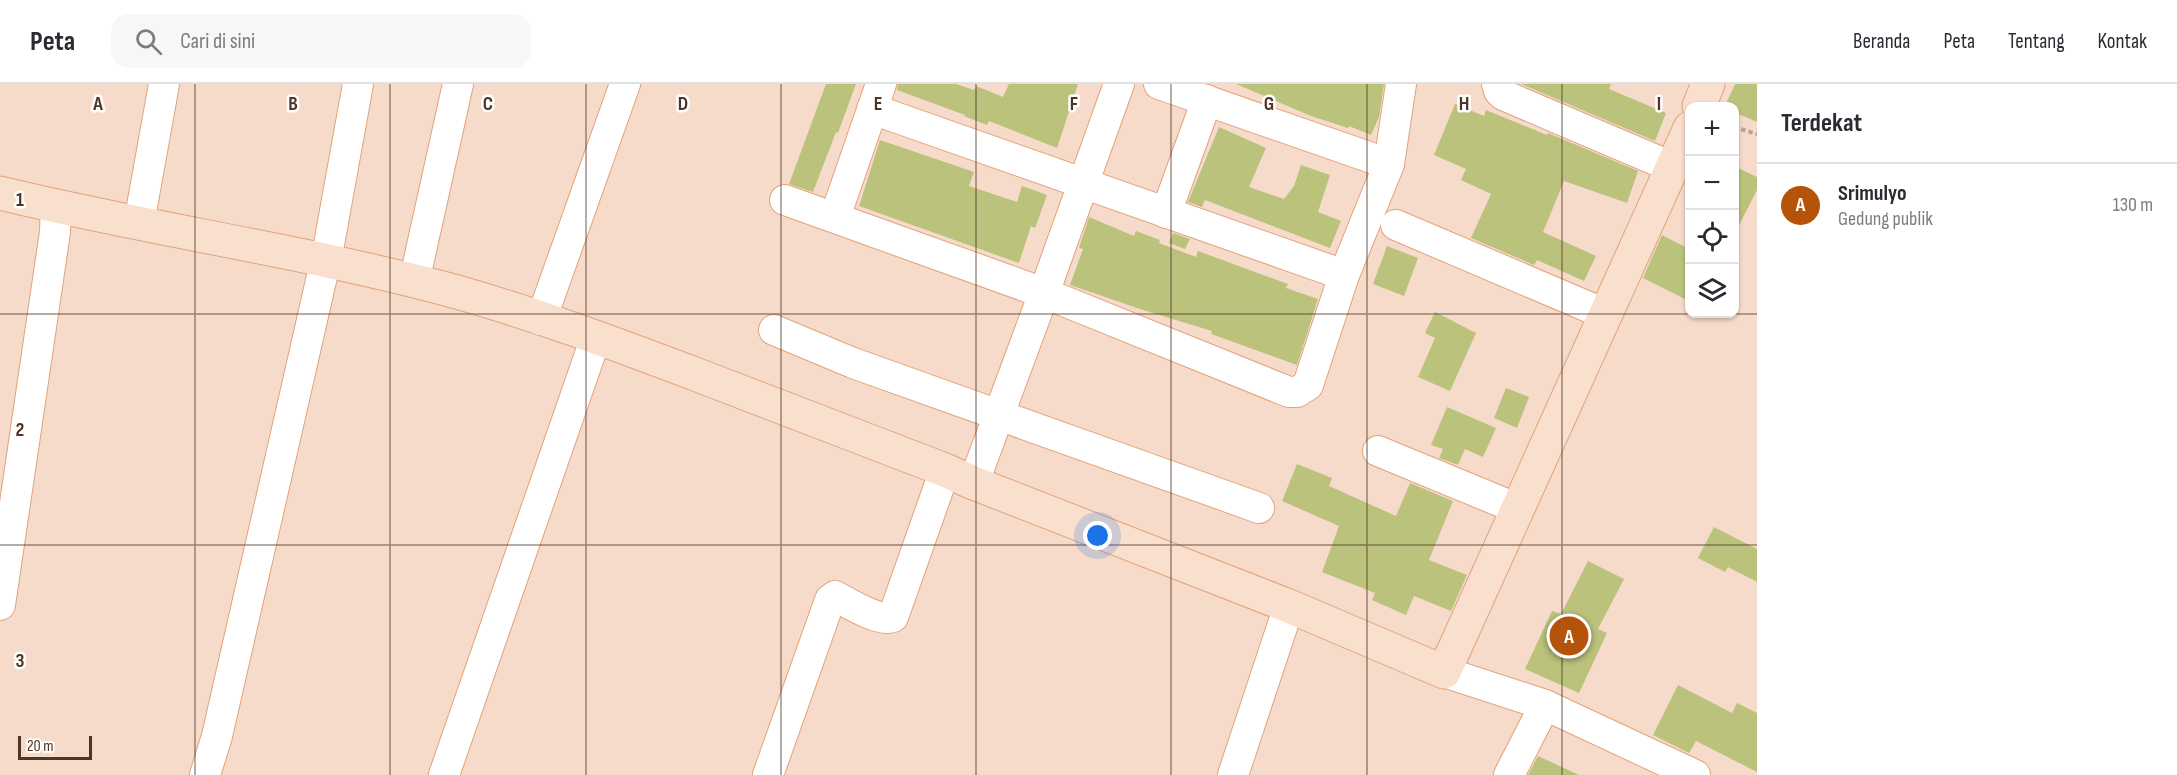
<!DOCTYPE html>
<html lang="id">
<head>
<meta charset="utf-8">
<style>
  :root { --surface:#fff; --page:#f7f7f7; --text:#2b2b33; --muted:#7c7c81; --line:#e1e1e2; --accent:#b45309 }
  body { margin:0; font-family:"Sofia Sans Condensed",sans-serif; background:var(--page); color:var(--text) }
  .controls { position:absolute; right:18px; top:18px; display:grid; overflow:hidden; border-radius:12px; box-shadow:0 2px 4px #0004 }
  .controls button { width:54px; height:54px; display:grid; place-items:center; padding:0; border:0; border-bottom:2px solid var(--line); background:var(--surface); color:var(--text); font:30px sans-serif }
  .scale { position:absolute; left:18px; bottom:15px; width:74px; box-sizing:border-box; padding-left:6px; border:3px solid #4f3524; border-top:0; font-size:16px; line-height:21px; white-space:nowrap; color:#4f3524; -webkit-text-stroke:4px #fff; paint-order:stroke }
  .you { position:absolute; left:1098px; top:452px; width:21px; height:21px; margin:-15px; border:4px solid #fff; border-radius:50%; background:#1a73e8; box-shadow:0 0 0 9px #1a73e833 }
  .badge { display:grid; place-items:center; width:39px; height:39px; border-radius:50%; background:var(--accent); color:#fff; font-size:20px; font-weight:700 }
  .pin { position:absolute; translate:-50% -50%; border:3px solid #fff; box-shadow:0 2px 6px #0006 }
  .list { margin:0; padding:0; list-style:none }
  h2 { display:flex; justify-content:space-between; align-items:center; height:78px; margin:0; padding:0 24px; font-size:26px }
  h2 small { font-size:20px; font-weight:400; color:var(--muted) }
  .list li { display:grid; grid-template-columns:39px 1fr auto; gap:18px; align-items:center; box-sizing:border-box; height:84px; padding:0 24px; border-top:2px solid var(--line) }
  .list b { display:block; font-size:22px; white-space:nowrap }
  .list p { margin:0; font-size:20px; white-space:nowrap; color:var(--muted) }
  .list em { font-size:20px; font-style:normal; color:var(--muted) }
  .icon { flex:none; width:33px; height:33px; fill:none; stroke:currentColor; stroke-width:2; stroke-linecap:round; stroke-linejoin:round }
  .map { position:relative; flex:none; width:1757px; height:691px; overflow:hidden }
  header { display:flex; align-items:center; gap:36px; box-sizing:border-box; height:84px; padding:0 30px; background:var(--surface); border-bottom:2px solid var(--line) }
  header strong { font-size:28px }
  nav { display:flex; gap:33px; margin-inline-start:auto; font-size:21px }
  .search { width:420px; height:54px; background:var(--page); display:flex; align-items:center; gap:15px; box-sizing:border-box; padding:0 21px; border-radius:18px; color:var(--muted); font-size:22px }
  main { display:flex }
  aside { flex:1; background:var(--surface) }
  .map>svg:first-child { display:block }
  .building { fill:#bbc27b }
  .lines { fill:none; stroke-linecap:round; stroke-linejoin:round }
  .street-casing { stroke:#e2a27a; stroke-width:32 }
  .secondary-casing { stroke:#e2a27a; stroke-width:35 }
  .path { stroke:#bea393; stroke-width:4; stroke-dasharray:4.5 3; stroke-linecap:butt }
  .street { stroke:#fff; stroke-width:30 }
  .secondary { stroke:#f9dfcd; stroke-width:33 }
  .grid { fill:none; stroke:#4f3524; stroke-width:1.5; stroke-opacity:0.55 }
  .grid-label { font-size:20px; text-anchor:middle; font-weight:bold; fill:#4f3524; stroke:#fff; stroke-width:5; stroke-linejoin:round; paint-order:stroke }
</style>
</head>
<body>
<header>
<strong>Peta</strong>
<div class="search"><svg class="icon" aria-label="search" viewBox="0 0 24 24"><circle cx="10" cy="10" r="6"/><path d="M15 15l6 6"/></svg>Cari di sini</div>
<nav><a>Beranda</a><a>Peta</a><a>Tentang</a><a>Kontak</a></nav>
</header>
<main>
<div class="map">
<svg width="1757" height="691" viewBox="0 0 1757 691">
  <rect width="100%" height="100%" fill="#f6dbcb"/>
  <g class="building">
    <polygon points="826,0 856,0 838,49 836,48 813,108 789,100"/>
    <polygon points="898,0 956,0 974,6 976,2 1003,13 1009,0 1078,0 1057,64 989,37 987,41 964,32 965,31 897,6"/>
    <polygon points="1236,0 1384,0 1379,33 1371,51 1349,42 1348,44 1311,32"/>
    <polygon points="1521,0 1611,0 1609,5 1666,29 1655,57"/>
    <polygon points="1735,0 1757,0 1757,38 1734,28 1734,22 1725,22"/>
    <polygon points="1455,20 1484,32 1486,26 1547,51 1548,49 1638,87 1627,119 1564,97 1543,148 1596,172 1584,197 1537,176 1534,181 1471,154 1491,110 1461,96 1466,85 1434,71"/>
    <polygon points="1219,43 1266,64 1249,103 1284,115 1294,102 1301,81 1330,91 1318,128 1341,137 1330,164 1205,116 1202,123 1188,118"/>
    <polygon points="880,56 974,88 969,102 1017,118 1022,102 1047,111 1035,144 1031,142 1019,179 859,122"/>
    <polygon points="1734,82 1757,93 1757,106 1734,151"/>
    <polygon points="1089,133 1134,152 1136,147 1160,156 1159,159 1196,173 1198,167 1288,200 1286,204 1318,215 1297,281 1211,250 1212,247 1143,226 1070,201 1083,165 1079,164"/>
    <polygon points="1173,149 1190,155 1185,165 1169,159"/>
    <polygon points="1662,151 1689,165 1689,217 1643,194"/>
    <polygon points="1387,162 1418,174 1404,212 1373,200"/>
    <polygon points="1435,228 1476,249 1450,307 1418,293 1435,254 1425,249"/>
    <polygon points="1506,304 1529,313 1517,344 1494,334"/>
    <polygon points="1447,323 1496,344 1483,373 1465,365 1458,381 1439,374 1443,365 1431,361"/>
    <polygon points="1297,380 1332,394 1329,402 1396,432 1410,399 1453,417 1429,476 1467,491 1451,527 1414,512 1406,531 1372,516 1375,509 1322,488 1339,442 1282,417"/>
    <polygon points="1714,443 1757,465 1757,498 1728,483 1725,488 1698,474"/>
    <polygon points="1588,477 1624,495 1598,545 1607,549 1579,609 1525,585 1552,527 1561,530"/>
    <polygon points="1678,601 1732,629 1737,619 1757,629 1757,688 1696,657 1689,669 1653,651"/>
    <polygon points="1538,672 1579,691 1528,691"/>
  </g>
  <g class="lines">
    <defs>
      <g id="street">
        <polyline points="1159,0 1389,80"/>
        <polyline points="1497,0 1499,7 1503,11 1672,83"/>
        <polyline points="872,25 1344,191"/>
        <polyline points="785,116 1044,209 1289,308 1297,308 1308,301 1344,191 1389,80 1401,0"/>
        <polyline points="1166,129 1207,16"/>
        <polyline points="835,133 881,0"/>
        <polyline points="139,139 164,0"/>
        <polyline points="1396,141 1605,230"/>
        <polyline points="414,198 458,0"/>
        <polyline points="541,236 625,0"/>
        <polyline points="774,246 853,279 1259,424"/>
        <polyline points="1378,367 1516,424"/>
        <polyline points="971,398 978,387 1044,209 1119,0"/>
        <polyline points="0,521 55,148 56,122"/>
        <polyline points="1444,588 1545,621 1695,691"/>
        <polyline points="205,691 217,652 328,166 358,0"/>
        <polyline points="444,691 596,253"/>
        <path d="M 768,691 L 830,516 L 835,512 C 848,519 881,539 893,533 L 945,386"/>
        <polyline points="1233,691 1289,522"/>
        <polyline points="1509,691 1545,621"/>
      </g>
      <g id="secondary">
        <polyline points="1699,22 1708,0"/>
        <path d="M 0,109 C 148,145 299,166 446,205 C 530,228 613,259 695,290 C 778,322 862,354 945,386 L 971,398 L 1289,522 L 1444,588 L 1690,44"/>
      </g>
    </defs>
    <use href="#street" class="street-casing"/>
    <use href="#secondary" class="secondary-casing"/>
    <polyline class="path" points="1734,43 1757,50"/>
    <use href="#street" class="street"/>
    <use href="#secondary" class="secondary"/>
  </g>
  <path class="grid" d="M 195,0 L 195,691M 390,0 L 390,691M 586,0 L 586,691M 781,0 L 781,691M 976,0 L 976,691M 1171,0 L 1171,691M 1367,0 L 1367,691M 1562,0 L 1562,691M 0,230 L 1757,230M 0,461 L 1757,461"/>
  <g class="grid-label">
    <text x="98" y="26">A</text>
    <text x="293" y="26">B</text>
    <text x="488" y="26">C</text>
    <text x="683" y="26">D</text>
    <text x="878" y="26">E</text>
    <text x="1074" y="26">F</text>
    <text x="1269" y="26">G</text>
    <text x="1464" y="26">H</text>
    <text x="1659" y="26">I</text>
    <text x="20" y="122">1</text>
    <text x="20" y="352">2</text>
    <text x="20" y="583">3</text>
  </g>
</svg>
<div class="controls">
<button>+</button>
<button>−</button>
<button><svg class="icon" aria-label="locate" viewBox="0 0 24 24"><circle cx="12" cy="12" r="6"/><path d="M12 2v4M12 18v4M2 12h4M18 12h4"/></svg></button>
<button><svg class="icon" aria-label="layers" viewBox="0 0 24 24"><path d="M12 4l9 5-9 5-9-5zM3 14l9 5 9-5"/></svg></button>
</div>
<div class="scale">20 m</div>
<div class="you"></div>
<div class="pin badge" style="left:1569px;top:552px">A</div>
</div>
<aside>
<h2>Terdekat<small></small></h2>
<ul class="list">
<li><span class="badge">A</span><div><b>Srimulyo</b><p>Gedung publik</p></div><em>130 m</em></li>
</ul>
</aside>
</main>
</body>
</html>
